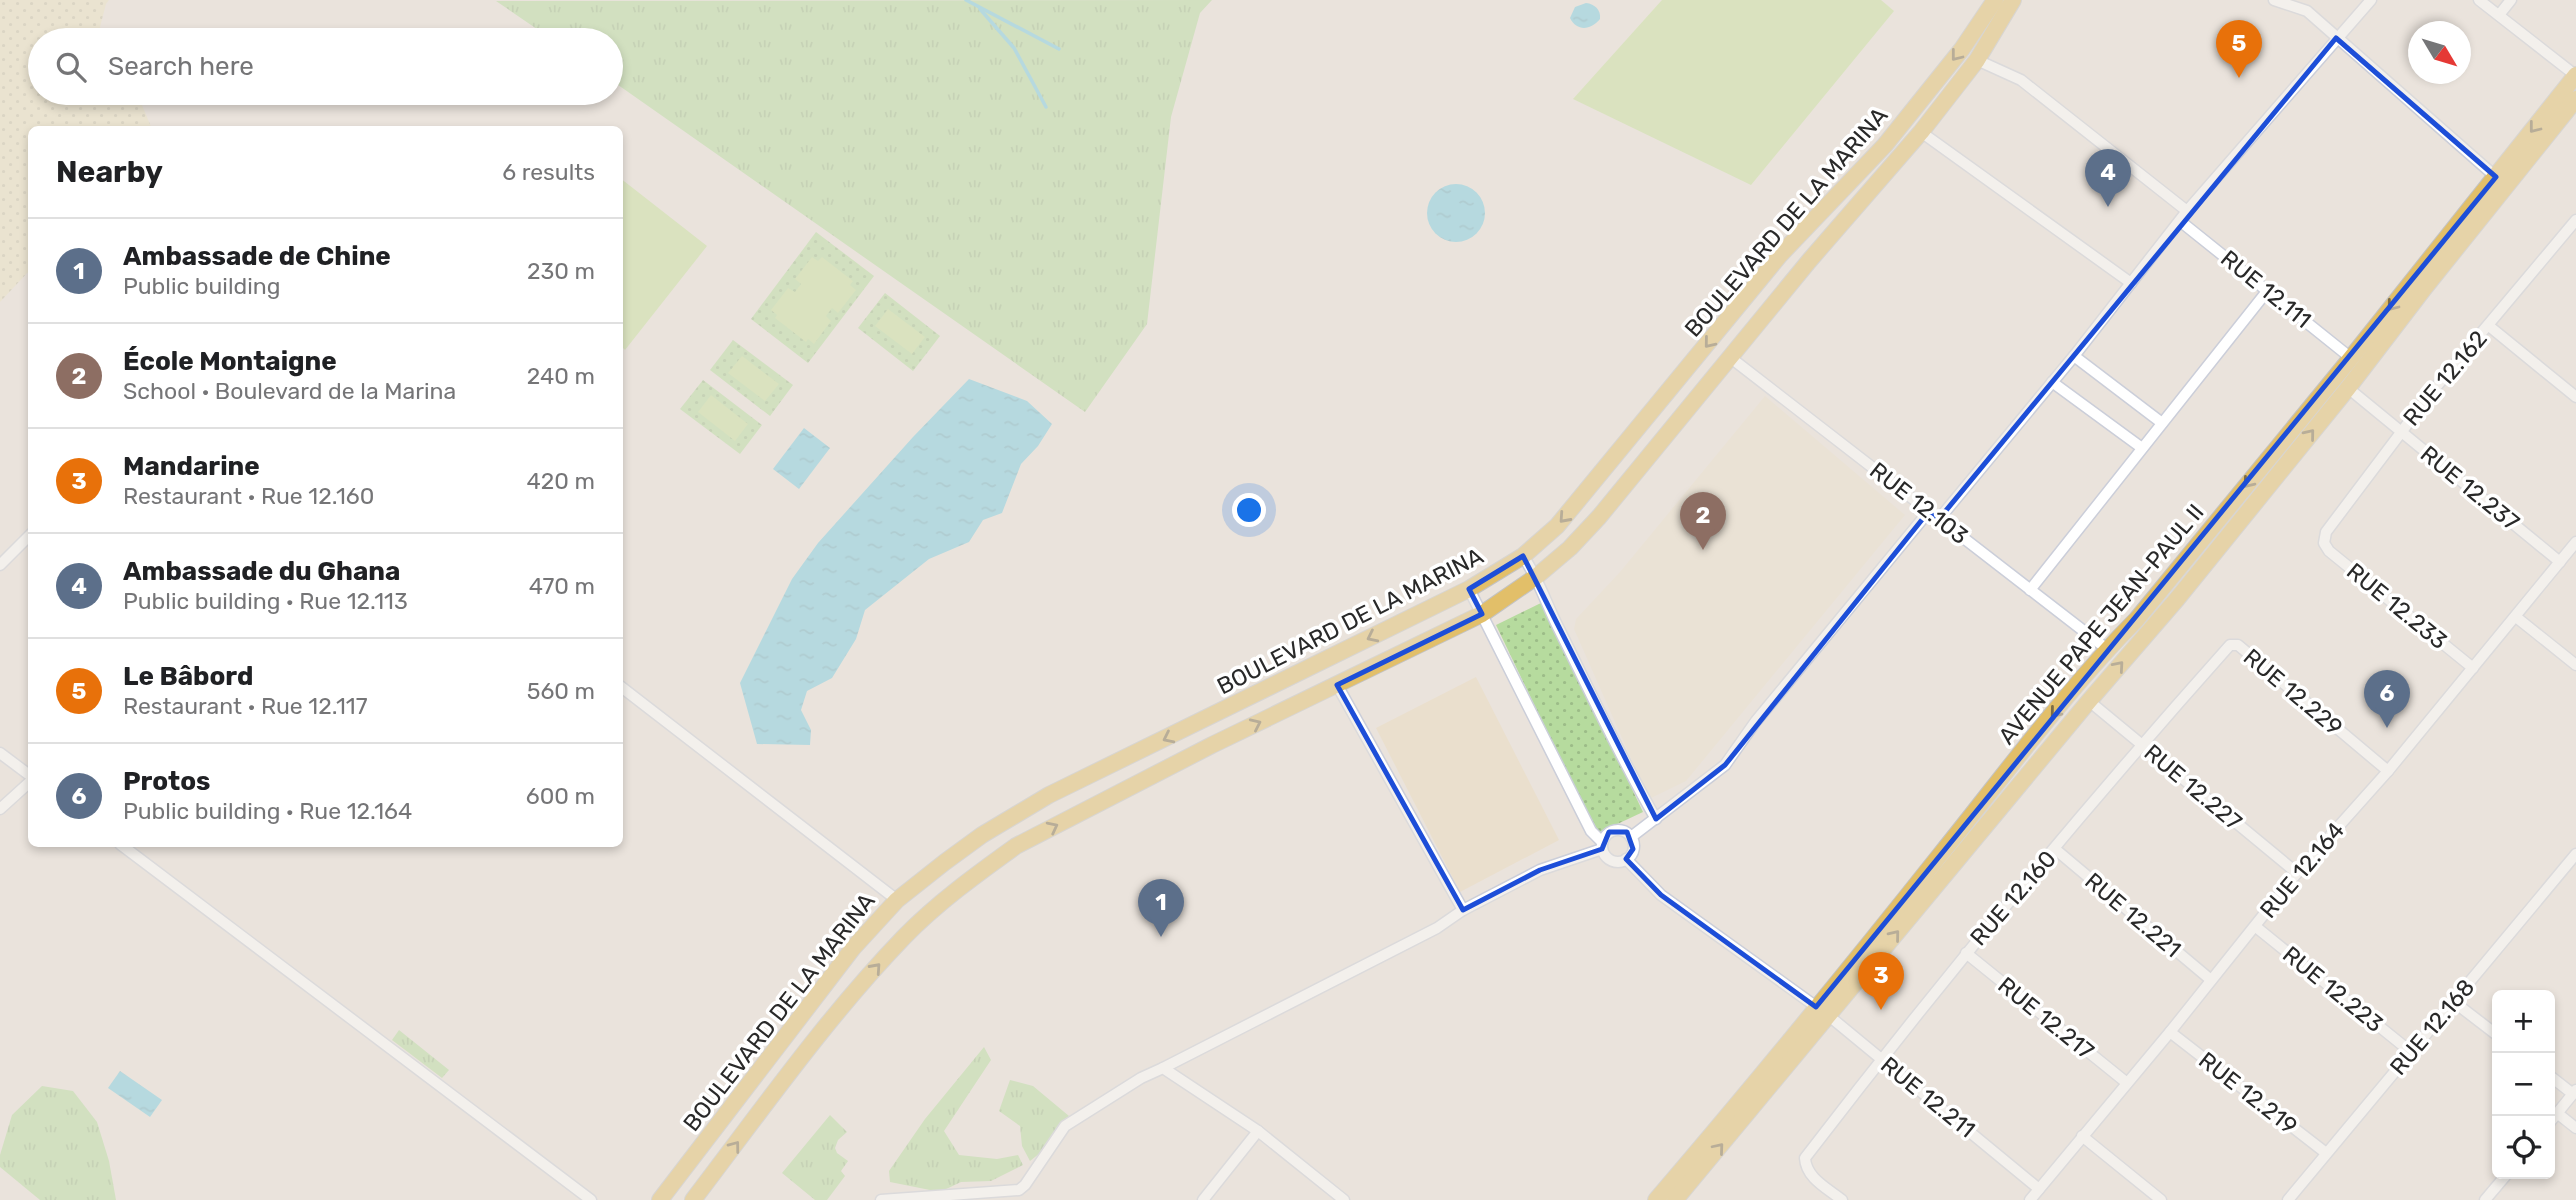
<!DOCTYPE html>
<html lang="en">
<head>
<meta charset="utf-8">
<style>
  :root { --surface:#fff; --page:#f2f2f2; --text:#202124; --muted:#757577; --line:#e0e0e0; --accent:#ea580c }
  body { margin:0; font-family:Rubik,sans-serif; background:var(--page); color:var(--text) }
  .controls { position:absolute; right:21px; bottom:21px; display:grid; overflow:hidden; border-radius:10px; box-shadow:0 4px 10px #0003 }
  .controls button { width:63px; height:63px; display:grid; place-items:center; padding:0; border:0; border-bottom:2px solid var(--line); background:var(--surface); color:var(--text); font:35px sans-serif }
  .compass { position:absolute; left:2408px; top:21px; width:63px; height:63px; border-radius:50%; background:var(--surface); box-shadow:0 4px 10px #0003; rotate:128deg }
  .you { position:absolute; left:1250px; top:511px; width:24px; height:24px; margin:-18px; border:5px solid #fff; border-radius:50%; background:#1a73e8; box-shadow:0 0 0 10px #1a73e833 }
  .badge { display:grid; place-items:center; width:46px; height:46px; border-radius:50%; background:var(--accent); color:#fff; font-size:23px; font-weight:700 }
  .pin { position:absolute; translate:-50% -58px; filter:drop-shadow(0 2px 4px #0008) }
  .pin::after { content:''; position:absolute; top:37px; width:24px; height:21px; background:inherit; clip-path:polygon(0 0,100% 0,50% 100%) }
  .list { margin:0; padding:0; list-style:none }
  h2 { display:flex; justify-content:space-between; align-items:center; height:91px; margin:0; padding:0 28px; font-size:30px }
  h2 small { font-size:23px; font-weight:400; color:var(--muted) }
  .list li { display:grid; grid-template-columns:46px 1fr auto; gap:21px; align-items:center; box-sizing:border-box; height:105px; padding:0 28px; border-top:2px solid var(--line) }
  .list b { display:block; font-size:26px; white-space:nowrap }
  .list p { margin:0; font-size:23px; white-space:nowrap; color:var(--muted) }
  .list em { font-size:23px; font-style:normal; color:var(--muted) }
  .icon { flex:none; width:38px; height:38px; fill:none; stroke:currentColor; stroke-width:2; stroke-linecap:round; stroke-linejoin:round }
  .map { position:relative; flex:none; width:2576px; height:1200px; overflow:hidden }
  .search { position:absolute; background:var(--surface); box-shadow:0 4px 10px #0003; left:28px; top:28px; width:595px; height:77px; display:flex; align-items:center; gap:18px; box-sizing:border-box; padding:0 24px; border-radius:38px; color:var(--muted); font-size:26px }
  .panel { position:absolute; background:var(--surface); box-shadow:0 4px 10px #0003; left:28px; top:126px; width:595px; height:721px; border-radius:10px }
  .map>svg:first-child { display:block }
  .education { fill:#eadfcd }
  .grass { fill:url(#grass-tufts) }
  .sand { fill:url(#sand-dots) }
  .park { fill:url(#park-dots) }
  .pitch { fill:#c7e19b }
  .water { fill:url(#water-ripples) }
  .lines { fill:none; stroke-linecap:round; stroke-linejoin:round }
  .stream { stroke:#79cce2; stroke-width:3.5 }
  .street-casing { stroke:#cbced9; stroke-width:13 }
  .primary-casing { stroke:#c3c3c3; stroke-width:18 }
  .street { stroke:#fff; stroke-width:10 }
  .primary { stroke:#e2bf69; stroke-width:16 }
  .oneway { stroke:#7c6c46 }
  .marked { fill:none; stroke:#1d4ed8; stroke-width:5; stroke-linejoin:round }
  .labels { text-anchor:middle; stroke-width:7; stroke-linejoin:round; paint-order:stroke }
  .street-label { font-size:23px; fill:#292929; stroke:#fff }
</style>
</head>
<body>
<div class="map">
<svg width="2576" height="1200" viewBox="0 0 2576 1200">
  <defs>
    <pattern id="grass-tufts" width="24" height="20" patternUnits="userSpaceOnUse" patternTransform="scale(1.75)"><rect width="24" height="20" fill="#b6db9e"/><path d="M3 7l-1-3M5 7V3M7 7l1-3M15 17l-1-3M17 17v-4M19 17l1-3" fill="none" stroke="#9cbc88"/></pattern>
    <pattern id="sand-dots" width="8" height="8" patternUnits="userSpaceOnUse" patternTransform="scale(1.75)"><rect width="8" height="8" fill="#ece3c2"/><path d="M2 2h.1M6 6h.1" fill="none" stroke="#cac3a7" stroke-width="1.8" stroke-linecap="round"/></pattern>
    <pattern id="park-dots" width="8" height="8" patternUnits="userSpaceOnUse" patternTransform="scale(1.75)"><rect width="8" height="8" fill="#b6db9e"/><path d="M2 2h.1M6 6h.1" fill="none" stroke="#9cbc88" stroke-width="1.8" stroke-linecap="round"/></pattern>
    <pattern id="water-ripples" width="26" height="14" patternUnits="userSpaceOnUse" patternTransform="scale(1.75)"><rect width="26" height="14" fill="#79cce2"/><path d="M2 4q2-2 4 0t4 0M15 11q2-2 4 0t4 0" fill="none" stroke="#69afc2"/></pattern>
  </defs>
  <rect width="100%" height="100%" fill="#eae3dc"/>
  <g class="education">
    <polygon points="1765,396 1905,515 1686,781 1649,799 1574,629 1576,619 1620,572"/>
    <polygon points="1476,677 1559,840 1460,892 1376,728"/>
  </g>
  <g class="grass">
    <polygon points="1212,0 1200,13 1171,117 1147,324 1085,412 611,80 611,40 553,40 496,1"/>
    <polygon points="399,1030 449,1070 442,1078 392,1040"/>
    <polygon points="984,1047 991,1060 944,1131 959,1155 997,1159 1018,1155 1023,1165 991,1181 961,1182 940,1192 890,1182 889,1171 925,1119"/>
    <polygon points="1010,1080 1033,1086 1069,1116 1040,1153 1030,1161 1022,1146 1020,1126 999,1111"/>
    <polygon points="42,1086 73,1091 97,1122 109,1161 116,1200 40,1200 0,1167 0,1155 12,1115"/>
    <polygon points="830,1115 847,1132 838,1140 835,1148 837,1153 848,1161 841,1171 845,1176 827,1200 815,1200 782,1173"/>
  </g>
  <polygon class="sand" points="0,0 109,0 106,4 100,27 106,40 40,40 40,93 137,93 152,129 32,130 31,269 0,302"/>
  <g class="park">
    <polygon points="816,232 874,276 808,363 751,319"/>
    <polygon points="885,293 940,336 913,371 858,328"/>
    <polygon points="733,340 793,385 770,416 710,370"/>
    <polygon points="703,380 762,425 740,454 680,409"/>
    <polygon points="1543,602 1643,812 1596,834 1496,625"/>
  </g>
  <g class="pitch">
    <polygon points="1662,0 1881,0 1894,11 1751,185 1573,99"/>
    <polygon points="620,178 707,246 625,350 620,345"/>
    <polygon points="812,257 818,261 822,257 853,281 850,285 856,290 838,313 832,308 826,316 831,321 814,344 808,339 806,342 775,318 777,315 771,310 788,288 795,292 801,284 795,279"/>
    <polygon points="888,309 925,337 912,354 875,326"/>
    <polygon points="742,356 779,384 765,401 728,373"/>
    <polygon points="711,395 748,424 735,441 698,412"/>
  </g>
  <g class="water">
    <path d="M 1586,3 C 1595,4 1601,10 1600,19 C 1591,30 1577,32 1570,18 L 1575,7 Z"/>
    <circle cx="1456" cy="213" r="29"/>
    <polygon points="969,379 1027,401 1052,424 1038,446 1021,464 1002,513 983,520 969,542 929,559 865,610 856,639 832,678 807,691 801,710 811,730 810,745 757,744 740,683 792,579 818,543 913,437"/>
    <polygon points="804,428 830,448 799,489 773,469"/>
    <polygon points="120,1071 162,1100 150,1117 108,1088"/>
  </g>
  <g class="lines">
    <g class="stream">
      <polyline points="966,0 1059,49"/>
      <polyline points="980,9 1014,48 1046,107"/>
    </g>
    <defs>
      <g id="street">
        <polyline points="2274,0 2307,11 2496,177"/>
        <polyline points="2479,0 2575,75"/>
        <polyline points="2499,15 2511,0"/>
        <polyline points="1977,60 2021,80 2187,211"/>
        <polyline points="1921,132 2131,283"/>
        <polyline points="2180,221 2351,358"/>
        <polyline points="2489,326 2576,397"/>
        <polyline points="2074,356 2162,423"/>
        <polyline points="1731,358 2107,649"/>
        <polyline points="2052,382 2142,448"/>
        <polyline points="2348,388 2560,562"/>
        <polyline points="1939,519 2074,356 2187,211 2371,0"/>
        <path d="M 1523,556 C 1538,578 1546,603 1558,627 C 1590,691 1620,757 1656,819"/>
        <polyline points="0,565 32,533"/>
        <polyline points="1469,589 1591,831 1602,842"/>
        <polyline points="2030,590 2268,290"/>
        <polyline points="2516,617 2576,665"/>
        <polyline points="2473,668 2329,551 2324,543 2326,532 2430,394 2576,220"/>
        <polyline points="1337,685 1463,910"/>
        <polyline points="620,686 897,900"/>
        <polyline points="2089,701 2297,873"/>
        <polyline points="0,753 32,777"/>
        <polyline points="0,809 32,780"/>
        <circle cx="1618" cy="846" r="16"/>
        <polyline points="1631,837 1725,765 1756,721 1929,511"/>
        <polyline points="120,844 591,1200"/>
        <polyline points="2055,849 2211,980"/>
        <polyline points="1626,859 1661,895 1829,1016 2039,1189"/>
        <polyline points="2256,927 2411,1052"/>
        <polyline points="1966,953 2127,1083"/>
        <polyline points="2454,1002 2497,1035"/>
        <polyline points="2170,1032 2326,1153"/>
        <polyline points="1163,1068 1437,928 1463,910 1540,870 1602,849"/>
        <polyline points="2550,1076 2573,1094"/>
        <polyline points="2557,1113 2576,1128"/>
        <polyline points="2550,1122 2576,1090"/>
        <polyline points="2082,1136 2161,1200"/>
        <polyline points="881,1200 1019,1190 1025,1185 1065,1126 1141,1078 1163,1068 1258,1131 1344,1200"/>
        <polyline points="1203,1200 1258,1131"/>
        <path d="M 1842,1200 C 1827,1188 1806,1178 1805,1158 C 1940,982 2082,811 2230,645 L 2238,645 L 2388,771"/>
        <polyline points="2030,1200 2170,1032 2297,873 2388,771 2576,542"/>
        <polyline points="2288,1200 2576,854"/>
        <polyline points="2485,1200 2507,1174"/>
      </g>
      <g id="primary">
        <polyline points="660,1200 853,948 897,900 945,862 982,835 1049,795 1469,589 1523,556 1557,526 1780,255 1885,145 1962,49 1995,0"/>
        <path d="M 693,1200 C 761,1111 826,1018 904,937 C 937,903 977,874 1016,846 L 1212,745 L 1482,614 L 1537,576 L 1570,548 L 1599,517 L 1809,261 L 1921,132 L 1977,60 L 2013,0"/>
        <path d="M 1656,1200 C 1753,1087 1847,972 1940,855 C 2004,776 2065,691 2137,619 L 2351,358 L 2576,75"/>
        <polyline points="1675,1200 2089,701 2177,599 2348,388 2426,286 2576,99"/>
      </g>
    </defs>
    <use href="#street" class="street-casing"/>
    <use href="#primary" class="primary-casing"/>
    <use href="#street" class="street"/>
    <use href="#primary" class="primary"/>
  </g>
  <defs><path id="oneway-chevron" d="M-2-3.5L2.5 0L-2 3.5" fill="none" stroke-width="1.6" stroke-linecap="round" stroke-linejoin="round" transform="scale(1.75)"/></defs>
  <g class="oneway">
    <use href="#oneway-chevron" transform="translate(1956 56) rotate(128)"/>
    <use href="#oneway-chevron" transform="translate(2534 128) rotate(128)"/>
    <use href="#oneway-chevron" transform="translate(2392 306) rotate(128)"/>
    <use href="#oneway-chevron" transform="translate(1709 343) rotate(129)"/>
    <use href="#oneway-chevron" transform="translate(2310 434) rotate(-51)"/>
    <use href="#oneway-chevron" transform="translate(2248 483) rotate(129)"/>
    <use href="#oneway-chevron" transform="translate(1564 518) rotate(132)"/>
    <use href="#oneway-chevron" transform="translate(1372 637) rotate(154)"/>
    <use href="#oneway-chevron" transform="translate(2119 666) rotate(-49)"/>
    <use href="#oneway-chevron" transform="translate(2055 713) rotate(129)"/>
    <use href="#oneway-chevron" transform="translate(1256 724) rotate(-25)"/>
    <use href="#oneway-chevron" transform="translate(1168 738) rotate(154)"/>
    <use href="#oneway-chevron" transform="translate(1053 827) rotate(-27)"/>
    <use href="#oneway-chevron" transform="translate(1895 935) rotate(-51)"/>
    <use href="#oneway-chevron" transform="translate(876 968) rotate(-48)"/>
    <use href="#oneway-chevron" transform="translate(735 1146) rotate(-53)"/>
    <use href="#oneway-chevron" transform="translate(1719 1148) rotate(-50)"/>
  </g>
  <path d="M0 0H2576V1200H0ZM 2336,38 L 2496,177 L 1816,1007 L 1661,895 L 1626,859 L 1633,849 L 1627,832 L 1609,832 L 1602,849 L 1540,870 L 1463,910 L 1337,685 L 1482,614 L 1469,589 L 1523,556 L 1656,819 L 1725,765 L 1929,511 L 1939,519 Z" fill="#eae3dc" fill-opacity=".55" fill-rule="evenodd"/>
  <path class="marked" d="M 2336,38 L 2496,177 L 1816,1007 L 1661,895 L 1626,859 L 1633,849 L 1627,832 L 1609,832 L 1602,849 L 1540,870 L 1463,910 L 1337,685 L 1482,614 L 1469,589 L 1523,556 L 1656,819 L 1725,765 L 1929,511 L 1939,519 Z"/>
  <g class="labels">
    <g class="street-label">
      <text transform="translate(1786 222) rotate(-49)" y="8">BOULEVARD DE LA MARINA</text>
      <text transform="translate(2266 289) rotate(39)" y="8">RUE 12.111</text>
      <text transform="translate(2445 378) rotate(-50)" y="8">RUE 12.162</text>
      <text transform="translate(2470 488) rotate(39)" y="8">RUE 12.237</text>
      <text transform="translate(1919 503) rotate(38)" y="8">RUE 12.103</text>
      <text transform="translate(2397 606) rotate(39)" y="8">RUE 12.233</text>
      <text transform="translate(1350 621) rotate(-27)" y="8">BOULEVARD DE LA MARINA</text>
      <text transform="translate(2101 624) rotate(-50)" y="8">AVENUE PAPE JEAN-PAUL II</text>
      <text transform="translate(2293 692) rotate(40)" y="8">RUE 12.229</text>
      <text transform="translate(2193 787) rotate(40)" y="8">RUE 12.227</text>
      <text transform="translate(2302 870) rotate(-50)" y="8">RUE 12.164</text>
      <text transform="translate(2013 898) rotate(-49)" y="8">RUE 12.160</text>
      <text transform="translate(2133 915) rotate(40)" y="8">RUE 12.221</text>
      <text transform="translate(2333 989) rotate(39)" y="8">RUE 12.223</text>
      <text transform="translate(779 1012) rotate(-52)" y="8">BOULEVARD DE LA MARINA</text>
      <text transform="translate(2046 1018) rotate(39)" y="8">RUE 12.217</text>
      <text transform="translate(2432 1027) rotate(-50)" y="8">RUE 12.168</text>
      <text transform="translate(2248 1093) rotate(38)" y="8">RUE 12.219</text>
      <text transform="translate(1928 1097) rotate(39)" y="8">RUE 12.211</text>
    </g>
  </g>
</svg>
<div class="controls">
<button>+</button>
<button>−</button>
<button><svg class="icon" aria-label="locate" viewBox="0 0 24 24"><circle cx="12" cy="12" r="6"/><path d="M12 2v4M12 18v4M2 12h4M18 12h4"/></svg></button>
</div>
<svg class="compass" viewBox="-18 -18 36 36"><path d="M0-13l5 13h-10z" fill="#e53935"/><path d="M0 13l5-13h-10z" fill="#757577"/></svg>
<div class="you"></div>
<div class="pin badge" style="left:1161px;top:937px;background:#5c6f8a">1</div>
<div class="pin badge" style="left:1703px;top:550px;background:#8d6e63">2</div>
<div class="pin badge" style="left:1881px;top:1010px;background:#e8710a">3</div>
<div class="pin badge" style="left:2108px;top:207px;background:#5c6f8a">4</div>
<div class="pin badge" style="left:2239px;top:78px;background:#e8710a">5</div>
<div class="pin badge" style="left:2387px;top:728px;background:#5c6f8a">6</div>
<div class="search"><svg class="icon" aria-label="search" viewBox="0 0 24 24"><circle cx="10" cy="10" r="6"/><path d="M15 15l6 6"/></svg>Search here</div>
<section class="panel">
<h2>Nearby<small>6 results</small></h2>
<ul class="list">
<li><span class="badge" style="background:#5c6f8a">1</span><div><b>Ambassade de Chine</b><p>Public building</p></div><em>230 m</em></li>
<li><span class="badge" style="background:#8d6e63">2</span><div><b>École Montaigne</b><p>School · Boulevard de la Marina</p></div><em>240 m</em></li>
<li><span class="badge" style="background:#e8710a">3</span><div><b>Mandarine</b><p>Restaurant · Rue 12.160</p></div><em>420 m</em></li>
<li><span class="badge" style="background:#5c6f8a">4</span><div><b>Ambassade du Ghana</b><p>Public building · Rue 12.113</p></div><em>470 m</em></li>
<li><span class="badge" style="background:#e8710a">5</span><div><b>Le Bâbord</b><p>Restaurant · Rue 12.117</p></div><em>560 m</em></li>
<li><span class="badge" style="background:#5c6f8a">6</span><div><b>Protos</b><p>Public building · Rue 12.164</p></div><em>600 m</em></li>
</ul>
</section>
</div>
</body>
</html>
